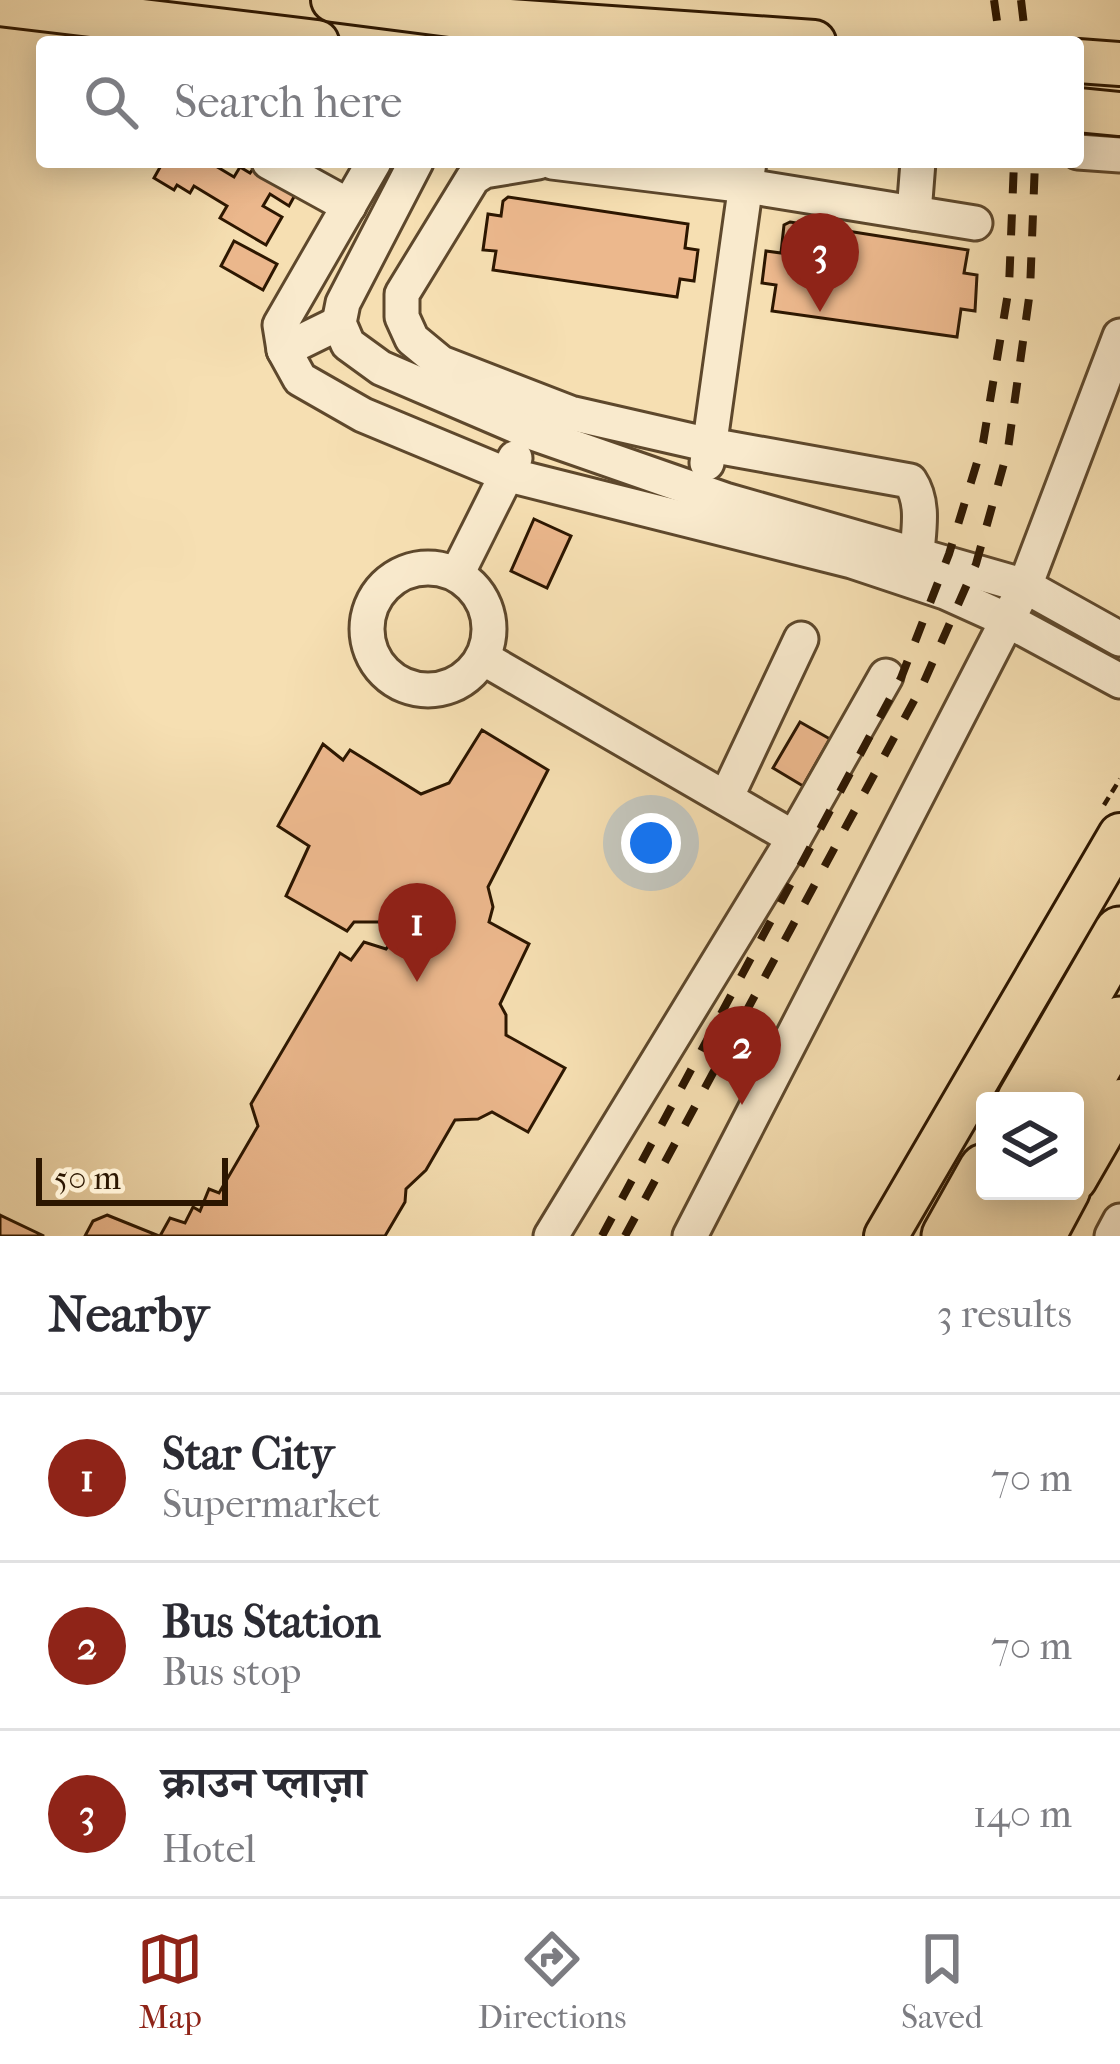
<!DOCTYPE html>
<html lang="en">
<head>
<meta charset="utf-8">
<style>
  :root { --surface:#fff; --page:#f7f7f7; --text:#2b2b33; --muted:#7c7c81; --line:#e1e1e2; --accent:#8f2418 }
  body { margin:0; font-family:"IM FELL French Canon","Noto Serif Devanagari",serif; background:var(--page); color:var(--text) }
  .controls { position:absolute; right:36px; bottom:36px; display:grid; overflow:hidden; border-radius:12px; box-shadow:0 6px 30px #0003 }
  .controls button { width:108px; height:108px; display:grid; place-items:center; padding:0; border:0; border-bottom:3px solid var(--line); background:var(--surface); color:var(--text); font:60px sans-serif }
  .scale { position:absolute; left:36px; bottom:30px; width:192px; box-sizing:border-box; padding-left:12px; border:6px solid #2c1600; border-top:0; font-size:33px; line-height:42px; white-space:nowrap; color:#2c1600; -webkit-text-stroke:9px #f9eacd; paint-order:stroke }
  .you { position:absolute; left:651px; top:843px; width:42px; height:42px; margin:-30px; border:9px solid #fff; border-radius:50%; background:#1a73e8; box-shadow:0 0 0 18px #1a73e833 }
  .badge { display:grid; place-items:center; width:78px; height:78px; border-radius:50%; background:var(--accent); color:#fff; font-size:39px; font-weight:700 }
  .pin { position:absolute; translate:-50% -99px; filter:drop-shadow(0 3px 6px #0008) }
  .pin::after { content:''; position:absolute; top:63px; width:42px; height:36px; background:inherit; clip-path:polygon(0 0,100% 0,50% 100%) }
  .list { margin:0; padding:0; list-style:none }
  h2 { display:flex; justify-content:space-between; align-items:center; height:156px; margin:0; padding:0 48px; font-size:51px }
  h2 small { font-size:39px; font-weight:400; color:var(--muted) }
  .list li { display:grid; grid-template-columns:78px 1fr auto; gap:36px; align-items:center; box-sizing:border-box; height:168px; padding:0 48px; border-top:3px solid var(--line) }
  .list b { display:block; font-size:45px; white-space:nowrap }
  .list p { margin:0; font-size:39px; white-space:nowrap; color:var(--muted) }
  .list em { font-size:39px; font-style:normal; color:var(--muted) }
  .icon { flex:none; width:66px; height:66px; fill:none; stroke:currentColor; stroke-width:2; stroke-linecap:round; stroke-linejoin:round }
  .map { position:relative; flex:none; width:1120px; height:1236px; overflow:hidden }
  .search { position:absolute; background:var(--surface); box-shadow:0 6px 30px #0003; left:36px; right:36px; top:36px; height:132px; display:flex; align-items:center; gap:30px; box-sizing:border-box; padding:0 42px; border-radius:12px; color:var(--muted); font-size:45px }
  .sheet { height:660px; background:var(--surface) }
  nav { display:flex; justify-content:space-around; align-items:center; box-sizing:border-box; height:168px; border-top:3px solid var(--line); background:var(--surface); font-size:33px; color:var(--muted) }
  nav a { display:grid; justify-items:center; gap:6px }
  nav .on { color:var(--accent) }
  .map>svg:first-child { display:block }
  .building { fill:#ecb88d; stroke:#2c1600; stroke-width:3 }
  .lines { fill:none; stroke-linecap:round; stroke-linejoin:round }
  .minor-casing { stroke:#5e482c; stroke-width:39 }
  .major-casing { stroke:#2c1600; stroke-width:48 }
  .highway-casing { stroke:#2c1600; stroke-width:57 }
  .path { stroke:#2c1600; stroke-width:4.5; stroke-dasharray:9 6; stroke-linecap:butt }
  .minor { stroke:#f9eacd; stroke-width:33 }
  .major { stroke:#f6dfb2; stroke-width:42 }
  .highway { stroke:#f6dfb2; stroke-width:51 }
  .rail { stroke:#2c1600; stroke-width:8; stroke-dasharray:21 21; stroke-linecap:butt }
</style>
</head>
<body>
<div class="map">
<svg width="1120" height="1236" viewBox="0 0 1120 1236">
  <rect width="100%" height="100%" fill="#f6dfb2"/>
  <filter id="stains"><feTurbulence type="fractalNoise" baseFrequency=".00167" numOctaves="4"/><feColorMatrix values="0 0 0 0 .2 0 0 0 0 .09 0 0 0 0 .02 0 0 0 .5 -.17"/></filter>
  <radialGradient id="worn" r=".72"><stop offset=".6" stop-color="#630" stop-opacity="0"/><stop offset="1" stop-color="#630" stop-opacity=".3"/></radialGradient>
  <g class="building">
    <polygon points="163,162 209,162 234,177 240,167 250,173 253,169 295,195 289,206 270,194 263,206 282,217 266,245 220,218 227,206 194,186 190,193 177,185 174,190 154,178"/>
    <polygon points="508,197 688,224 685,248 698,250 694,281 680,279 677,297 493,270 496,251 483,250 488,214 501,216 503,201"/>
    <polygon points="790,222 968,250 964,273 977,275 975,311 961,309 957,337 772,311 776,285 762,283 766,251 781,253 784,225"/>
    <polygon points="234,241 277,264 263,290 221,266"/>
    <polygon points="534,519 571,536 547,588 511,571"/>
    <polygon points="800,722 830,739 803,786 773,768"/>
    <polygon points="482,730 548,770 488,887 493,907 489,922 529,944 500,1004 506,1015 506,1035 565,1068 528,1132 492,1112 478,1119 455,1120 426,1170 406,1189 405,1202 385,1236 160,1236 170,1218 185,1223 193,1207 200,1211 209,1189 219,1193 258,1126 251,1104 340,953 351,960 364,942 386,949 391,943 385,922 354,922 347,931 286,896 309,846 278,826 323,744 343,760 350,750 421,794 449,783"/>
    <polygon points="0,1215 44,1236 0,1236"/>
    <polygon points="107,1215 159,1236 85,1236 93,1221"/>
  </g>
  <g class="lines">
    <defs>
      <g id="minor">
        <polyline points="1078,152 1120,155"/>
        <polyline points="269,162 349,206"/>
        <polyline points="374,162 280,325 284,350 300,379 363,415 505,474 852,561 945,592 1007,620 1120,681"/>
        <polyline points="416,162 343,303 339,323 348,344 381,368 530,432 725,500 1025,586 1120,639"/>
        <path d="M 538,162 L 484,171 L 473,178 L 402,294 L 402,317 L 412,339 L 441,363 L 570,413 L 710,445 L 910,481 C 924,502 919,528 917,552"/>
        <polyline points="552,162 747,186 975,223"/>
        <polyline points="914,213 918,162"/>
        <polyline points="284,350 339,323"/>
        <polyline points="707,463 749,162"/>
        <circle cx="428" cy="629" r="61"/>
        <polyline points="457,574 515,458"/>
        <polyline points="483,658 794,838"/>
        <polyline points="726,798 801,639"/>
        <polyline points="551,1236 794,838 886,676"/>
        <polyline points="690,1236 1025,586 1120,336"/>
        <polyline points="1112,1236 1120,1221"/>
      </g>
      <g id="major">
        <polyline points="333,0 481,19 814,42"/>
        <polyline points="0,4 317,42"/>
        <polyline points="1078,61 1120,64"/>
        <polyline points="1078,110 1120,114"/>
        <polyline points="1075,1179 1120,1101"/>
        <polyline points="886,1236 1120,835"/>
        <polyline points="1044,1236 1068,1191"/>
      </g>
      <g id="highway">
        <polyline points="1023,1101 1120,933"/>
        <polyline points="1075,1101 1120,1023"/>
        <polyline points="948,1236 985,1170"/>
        <polyline points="997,1236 1023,1191"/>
      </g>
    </defs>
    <use href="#minor" class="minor-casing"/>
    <use href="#major" class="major-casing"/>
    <use href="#highway" class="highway-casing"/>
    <polyline class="path" points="1104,805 1120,779"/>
    <use href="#minor" class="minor"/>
    <use href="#major" class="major"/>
    <use href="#highway" class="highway"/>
    <g class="rail">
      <polyline points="994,0 1000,42"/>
      <polyline points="1021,0 1026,42"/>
      <polyline points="602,1236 901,678 949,554 983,443 1009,287 1014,162"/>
      <polyline points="625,1236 923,684 976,564 1008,449 1030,291 1035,162"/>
    </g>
  </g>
  <rect width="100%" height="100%" filter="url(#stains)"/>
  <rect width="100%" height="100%" fill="url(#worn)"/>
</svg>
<div class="controls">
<button><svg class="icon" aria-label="layers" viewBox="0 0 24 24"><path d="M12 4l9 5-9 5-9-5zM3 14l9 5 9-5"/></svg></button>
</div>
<div class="scale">50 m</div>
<div class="you"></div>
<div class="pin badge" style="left:417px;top:982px">1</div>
<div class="pin badge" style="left:742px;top:1105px">2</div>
<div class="pin badge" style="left:820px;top:312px">3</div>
<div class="search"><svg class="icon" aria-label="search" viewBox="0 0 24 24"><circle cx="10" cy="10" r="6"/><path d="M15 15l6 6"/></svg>Search here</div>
</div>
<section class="sheet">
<h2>Nearby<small>3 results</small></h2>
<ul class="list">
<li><span class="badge">1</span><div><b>Star City</b><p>Supermarket</p></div><em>70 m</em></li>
<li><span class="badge">2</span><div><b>Bus Station</b><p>Bus stop</p></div><em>70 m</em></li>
<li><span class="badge">3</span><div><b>क्राउन प्लाज़ा</b><p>Hotel</p></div><em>140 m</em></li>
</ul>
</section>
<nav>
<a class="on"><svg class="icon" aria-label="map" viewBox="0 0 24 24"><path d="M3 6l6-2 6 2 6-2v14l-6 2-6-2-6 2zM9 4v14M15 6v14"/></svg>Map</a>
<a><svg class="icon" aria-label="directions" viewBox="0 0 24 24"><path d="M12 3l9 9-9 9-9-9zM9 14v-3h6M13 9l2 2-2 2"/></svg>Directions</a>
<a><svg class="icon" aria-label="saved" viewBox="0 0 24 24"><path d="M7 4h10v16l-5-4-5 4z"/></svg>Saved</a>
</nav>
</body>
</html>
